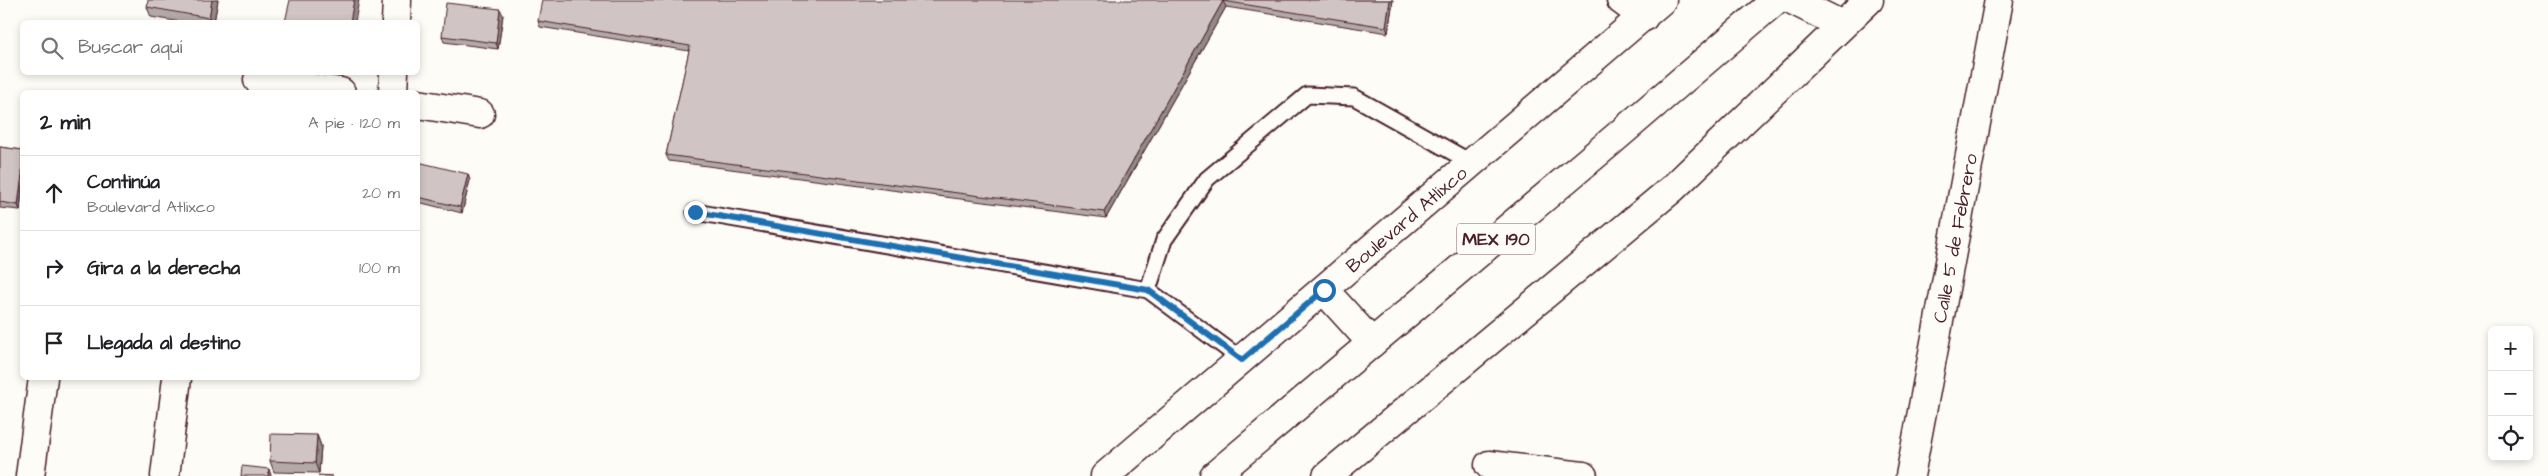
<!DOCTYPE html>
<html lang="es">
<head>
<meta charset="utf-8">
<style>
  :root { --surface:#fff; --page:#f2f2f2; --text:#202124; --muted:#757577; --line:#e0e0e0 }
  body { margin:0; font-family:"Architects Daughter",sans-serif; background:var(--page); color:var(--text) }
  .controls { position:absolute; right:15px; bottom:15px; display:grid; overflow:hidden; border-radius:8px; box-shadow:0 2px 8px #0003 }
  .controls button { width:45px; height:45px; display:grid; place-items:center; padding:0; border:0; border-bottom:1px solid var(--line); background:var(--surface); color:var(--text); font:25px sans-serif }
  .stop { position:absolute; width:15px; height:15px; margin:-11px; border:4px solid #1f6fb2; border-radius:50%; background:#fff }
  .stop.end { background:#1f6fb2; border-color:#fff; box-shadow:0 1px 5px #0008 }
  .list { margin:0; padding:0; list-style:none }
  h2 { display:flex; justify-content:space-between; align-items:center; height:65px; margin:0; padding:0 20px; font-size:21px }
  h2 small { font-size:16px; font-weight:400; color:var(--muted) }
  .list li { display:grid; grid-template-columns:32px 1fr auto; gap:15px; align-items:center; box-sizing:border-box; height:75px; padding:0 20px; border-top:1px solid var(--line) }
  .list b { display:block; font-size:19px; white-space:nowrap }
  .list p { margin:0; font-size:16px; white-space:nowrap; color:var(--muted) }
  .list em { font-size:16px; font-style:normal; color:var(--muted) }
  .icon { flex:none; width:28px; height:28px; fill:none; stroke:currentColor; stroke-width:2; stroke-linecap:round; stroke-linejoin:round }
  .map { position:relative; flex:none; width:2548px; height:476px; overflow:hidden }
  .search { position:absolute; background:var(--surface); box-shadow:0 2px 8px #0003; left:20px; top:20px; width:400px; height:55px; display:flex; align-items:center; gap:12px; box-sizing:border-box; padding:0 18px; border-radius:8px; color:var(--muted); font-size:19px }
  .panel { position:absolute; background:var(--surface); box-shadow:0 2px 8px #0003; left:20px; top:90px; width:400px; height:290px; border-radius:8px }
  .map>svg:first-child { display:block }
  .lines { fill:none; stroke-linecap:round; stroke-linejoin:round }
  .lane-casing { stroke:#4a1f2b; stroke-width:19 }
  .street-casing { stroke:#4a1f2b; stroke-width:31 }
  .primary-casing { stroke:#4a1f2b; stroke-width:31 }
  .lane { stroke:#fdfcf7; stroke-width:15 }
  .street { stroke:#fdfcf7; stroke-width:28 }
  .primary { stroke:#fdfcf7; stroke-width:28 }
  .wall { fill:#b3a9a9; stroke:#4a1f2b }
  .shaded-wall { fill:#928a89; stroke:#4a1f2b }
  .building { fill:#d0c5c4; stroke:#4a1f2b }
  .route { stroke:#1f6fb2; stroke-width:6 }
  .labels { text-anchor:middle; stroke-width:5; stroke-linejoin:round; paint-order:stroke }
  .shield { fill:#fdfcf7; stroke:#806168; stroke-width:1 }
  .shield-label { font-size:18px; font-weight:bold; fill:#4a1f2b }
  .street-label { font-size:19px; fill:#4a1f2b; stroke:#fdfcf7 }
</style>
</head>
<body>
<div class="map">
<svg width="2548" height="476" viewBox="0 0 2548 476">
  <rect width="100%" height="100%" fill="#fdfcf7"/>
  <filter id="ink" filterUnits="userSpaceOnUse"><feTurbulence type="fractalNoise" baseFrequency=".02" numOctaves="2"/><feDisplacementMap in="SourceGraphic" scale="10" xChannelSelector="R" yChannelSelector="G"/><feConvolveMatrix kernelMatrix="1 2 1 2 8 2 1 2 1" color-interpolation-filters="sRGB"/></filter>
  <g filter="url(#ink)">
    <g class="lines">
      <defs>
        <g id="lane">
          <polyline points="695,212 1148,290"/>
          <polyline points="1242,360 1148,290 1164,240 1207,179 1307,95 1354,97 1472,163"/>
        </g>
        <g id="street">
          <polyline points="1621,0 1644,17"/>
          <polyline points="1792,0 1842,25"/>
          <polyline points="396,22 397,0"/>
          <polyline points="258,80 341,92"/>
          <polyline points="393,92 394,72"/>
          <polyline points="418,104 480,114"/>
          <polyline points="1489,465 1583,476"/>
          <polyline points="30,476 43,378"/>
          <polyline points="165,476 177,378"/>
          <polyline points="1327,476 1673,188 1869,0"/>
          <path id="s1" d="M 1910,476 L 1999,0"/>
        </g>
        <g id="primary">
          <polyline points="1324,290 1372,343"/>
          <path id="s2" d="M 1105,476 L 1662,0"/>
          <polyline points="1214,476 1608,144 1776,0"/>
        </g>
      </defs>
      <use href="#lane" class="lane-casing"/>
      <use href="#street" class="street-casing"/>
      <use href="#primary" class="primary-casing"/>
      <use href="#lane" class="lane"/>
      <use href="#street" class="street"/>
      <use href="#primary" class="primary"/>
    </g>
    <g class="wall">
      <polygon points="218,0 214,22 181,22 151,17 147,7"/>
      <polygon points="1224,0 1393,0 1388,33 1226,7 1106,218 669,161 666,155 689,51 540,27 538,21 1223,1"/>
      <polygon points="503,15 498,49 444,42 442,36"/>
      <polygon points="0,147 22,150 22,191 20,210 0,208"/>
      <polygon points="418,162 470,180 462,213 418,202"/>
      <polygon points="317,435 321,446 319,473 274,472 270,461"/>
    </g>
    <g class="shaded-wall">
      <polygon points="212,0 218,0 214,22 211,22 209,18"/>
      <polygon points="354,0 359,0 355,22 350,22"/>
      <polygon points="1390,0 1393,0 1388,33 1386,27"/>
      <polygon points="1223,1 1226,7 1106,218 1104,212"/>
      <polygon points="500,9 503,15 498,49 496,43"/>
      <polygon points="468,174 470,180 462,213 460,207"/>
      <polygon points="22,175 22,191 20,210 18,205"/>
      <polygon points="317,435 321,446 319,473 315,463"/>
      <polygon points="269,469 271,475 271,476 268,476"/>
    </g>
    <g class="building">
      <polygon points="148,0 212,0 209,18 147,7"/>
      <polygon points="290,0 354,0 350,22 285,22"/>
      <polygon points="542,0 1218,0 1223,1 1104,212 666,155 690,46 538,21"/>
      <polygon points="1224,0 1390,0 1386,27 1223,1"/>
      <polygon points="446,3 500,9 496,43 442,36"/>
      <polygon points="0,147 22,150 22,175 18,205 0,202"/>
      <polygon points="418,162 468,174 460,207 418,197"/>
      <polygon points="271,434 317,435 315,463 270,461"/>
      <polygon points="242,466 269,469 268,476 241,476"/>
      <polygon points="318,475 332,476 318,476"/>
    </g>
  </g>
  <g class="lines" filter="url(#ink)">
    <polyline class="route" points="695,212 1148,290 1242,360 1324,290"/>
  </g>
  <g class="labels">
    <rect class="shield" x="1457" y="223.5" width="78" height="31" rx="4"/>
    <g class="shield-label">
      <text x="1496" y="245">MEX 190</text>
    </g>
    <g class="street-label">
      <text dy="7" stroke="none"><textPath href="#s2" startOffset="396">Boulevard Atlixco</textPath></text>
      <text dy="7" stroke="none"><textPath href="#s1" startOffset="242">Calle 5 de Febrero</textPath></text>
    </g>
  </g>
</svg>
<div class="controls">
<button>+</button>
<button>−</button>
<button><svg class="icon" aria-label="locate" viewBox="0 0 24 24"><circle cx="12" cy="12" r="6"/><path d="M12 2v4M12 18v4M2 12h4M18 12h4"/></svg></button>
</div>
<div class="stop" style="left:1324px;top:290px"></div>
<div class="stop end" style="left:695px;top:212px"></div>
<div class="search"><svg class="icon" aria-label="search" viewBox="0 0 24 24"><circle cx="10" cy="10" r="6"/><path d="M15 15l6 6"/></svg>Buscar aquí</div>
<section class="panel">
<h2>2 min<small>A pie · 120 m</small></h2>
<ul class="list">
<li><svg class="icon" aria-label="ahead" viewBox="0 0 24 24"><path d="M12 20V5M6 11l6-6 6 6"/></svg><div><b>Continúa</b><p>Boulevard Atlixco</p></div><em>20 m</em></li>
<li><svg class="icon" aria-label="right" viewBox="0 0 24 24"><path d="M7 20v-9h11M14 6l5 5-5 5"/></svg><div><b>Gira a la derecha</b></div><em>100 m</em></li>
<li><svg class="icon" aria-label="arrive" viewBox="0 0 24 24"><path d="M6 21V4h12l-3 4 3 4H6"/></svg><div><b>Llegada al destino</b></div></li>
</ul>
</section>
</div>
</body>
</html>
